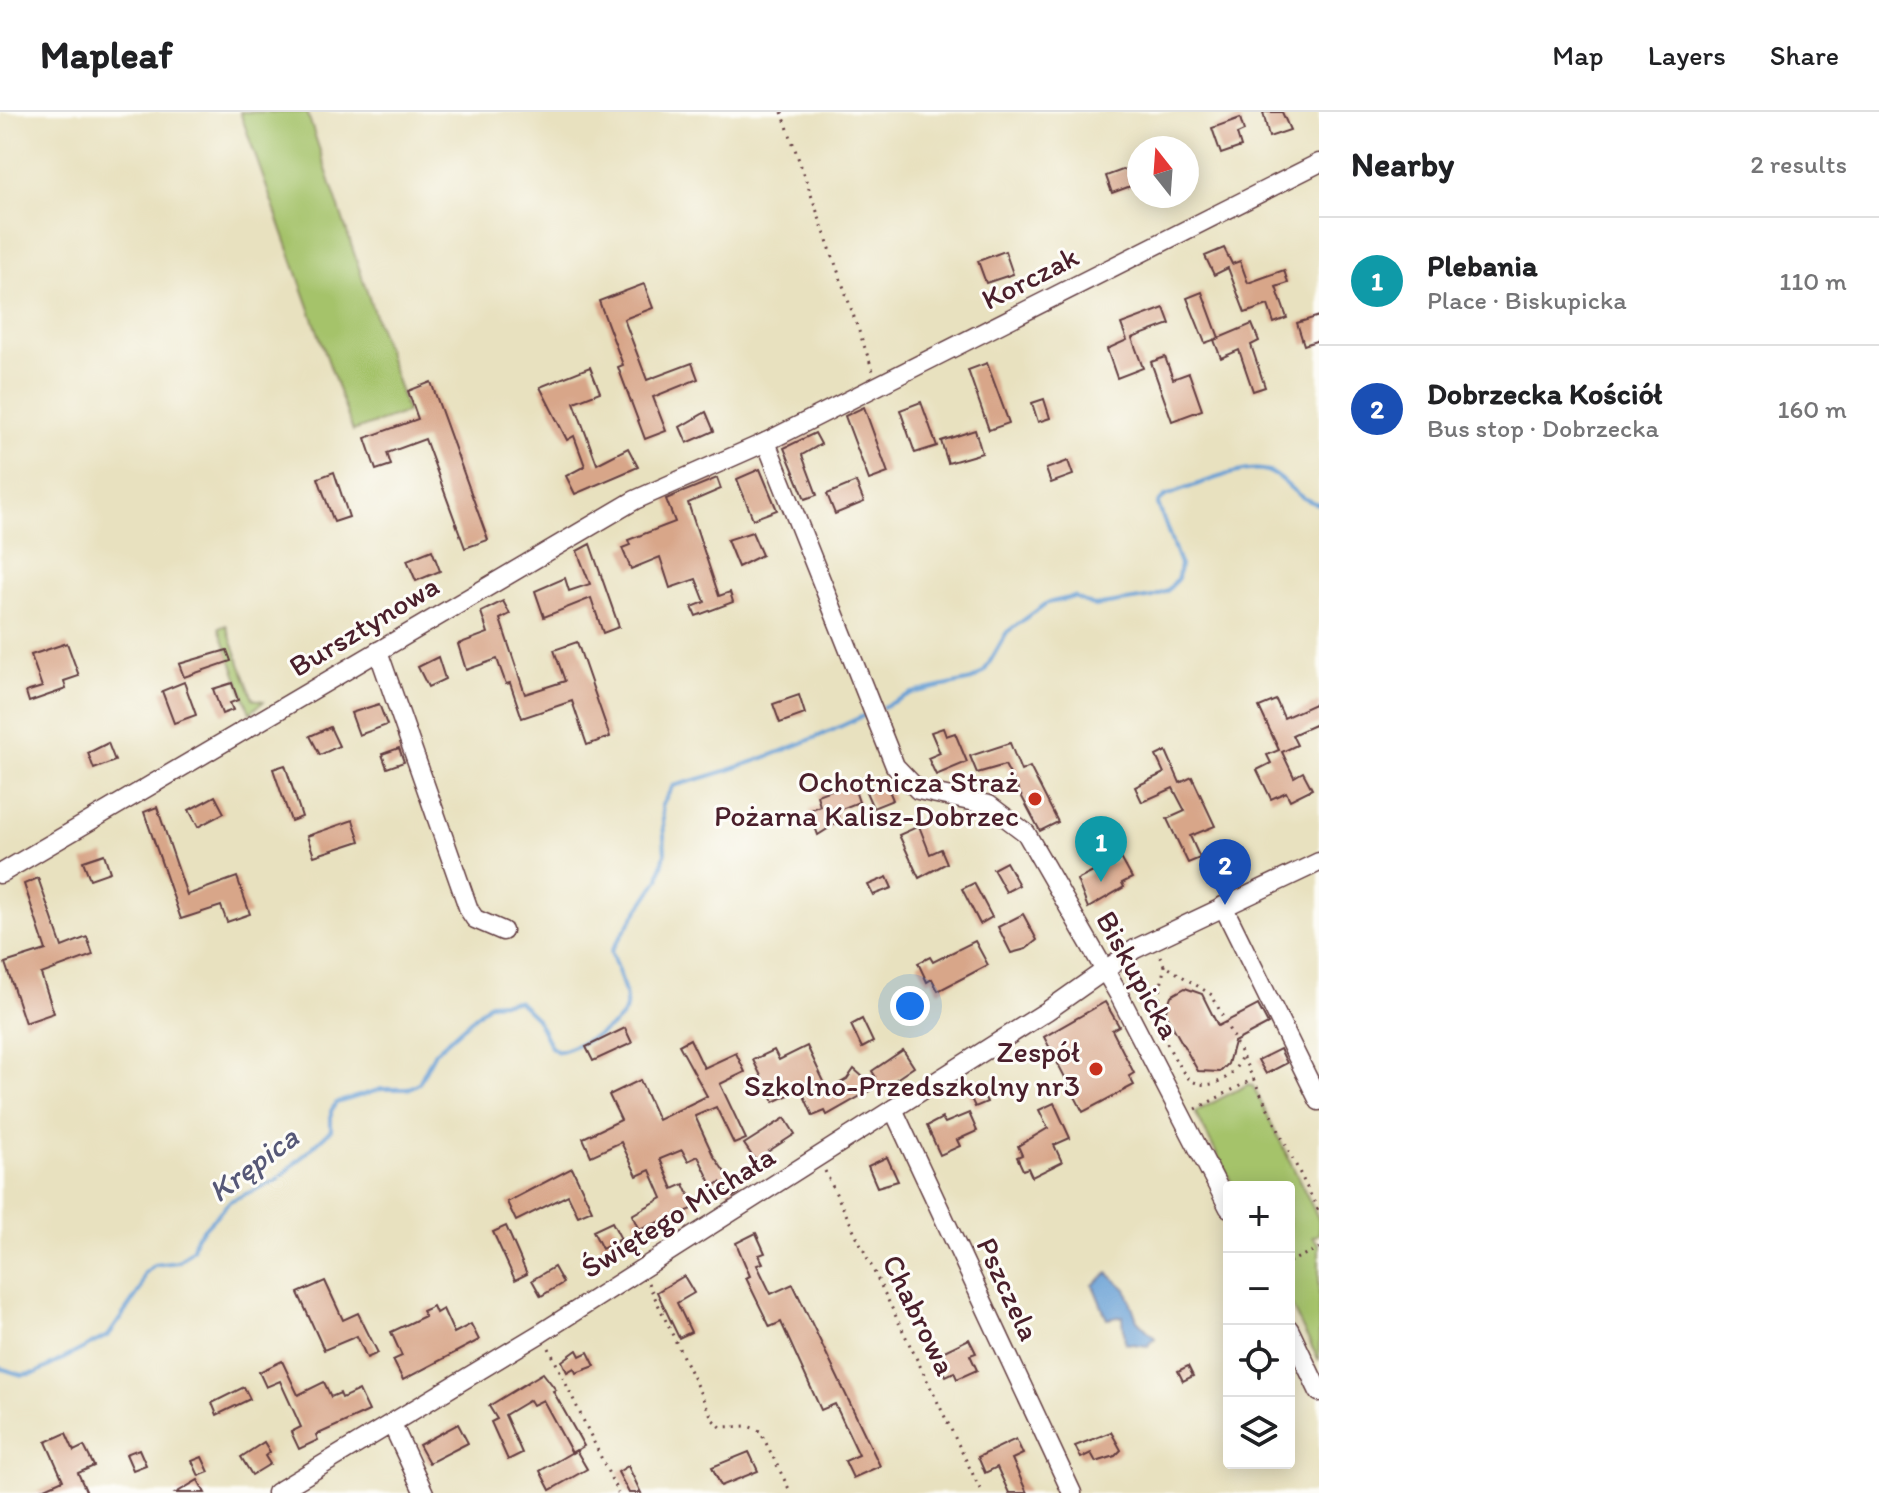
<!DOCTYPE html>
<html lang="en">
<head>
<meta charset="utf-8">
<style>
  :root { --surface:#fff; --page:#f2f2f2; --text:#202124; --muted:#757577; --line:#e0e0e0; --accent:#d93025 }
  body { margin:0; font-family:Itim,sans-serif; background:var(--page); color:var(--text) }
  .controls { position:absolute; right:24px; bottom:24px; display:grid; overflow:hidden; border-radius:8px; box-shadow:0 4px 20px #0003 }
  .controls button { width:72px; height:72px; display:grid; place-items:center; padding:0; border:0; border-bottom:2px solid var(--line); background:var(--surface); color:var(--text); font:40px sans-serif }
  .compass { position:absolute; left:1127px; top:24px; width:72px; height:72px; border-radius:50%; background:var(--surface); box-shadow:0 4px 20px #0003; rotate:343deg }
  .you { position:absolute; left:910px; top:894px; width:28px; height:28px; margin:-20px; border:6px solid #fff; border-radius:50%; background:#1a73e8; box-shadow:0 0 0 12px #1a73e833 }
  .badge { display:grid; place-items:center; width:52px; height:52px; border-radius:50%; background:var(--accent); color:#fff; font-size:26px; font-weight:700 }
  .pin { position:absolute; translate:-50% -66px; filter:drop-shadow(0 2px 4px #0008) }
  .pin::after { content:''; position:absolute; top:42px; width:28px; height:24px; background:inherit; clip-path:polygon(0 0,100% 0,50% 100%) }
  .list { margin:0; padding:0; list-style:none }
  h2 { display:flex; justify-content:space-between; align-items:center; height:104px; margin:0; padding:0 32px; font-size:34px }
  h2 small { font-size:26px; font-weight:400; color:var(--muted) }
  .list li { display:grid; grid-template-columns:52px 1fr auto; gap:24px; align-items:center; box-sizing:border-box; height:128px; padding:0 32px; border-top:2px solid var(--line) }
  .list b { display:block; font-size:30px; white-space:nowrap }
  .list p { margin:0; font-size:26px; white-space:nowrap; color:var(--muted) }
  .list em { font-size:26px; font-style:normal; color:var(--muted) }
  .icon { flex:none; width:44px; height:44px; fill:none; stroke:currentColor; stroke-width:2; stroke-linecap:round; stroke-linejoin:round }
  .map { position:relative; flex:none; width:1319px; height:1381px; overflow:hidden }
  header { display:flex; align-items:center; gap:48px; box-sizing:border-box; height:112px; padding:0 40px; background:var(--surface); border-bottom:2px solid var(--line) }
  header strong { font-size:38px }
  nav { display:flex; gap:44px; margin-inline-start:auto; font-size:28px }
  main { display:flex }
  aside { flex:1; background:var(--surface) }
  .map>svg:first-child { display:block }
  .green { fill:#a5c36b; stroke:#78714b; stroke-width:2 }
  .water { fill:#659ed4; stroke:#585e80; stroke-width:2 }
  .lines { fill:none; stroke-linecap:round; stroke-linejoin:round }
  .stream { stroke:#659ed4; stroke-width:4 }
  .building { fill:#d8a689 }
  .minor-casing { stroke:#623c41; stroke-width:21 }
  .path { stroke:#623c41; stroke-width:3; stroke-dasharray:2 6; stroke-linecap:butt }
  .minor { stroke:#fff; stroke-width:18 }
  .poi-dot { fill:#c8321e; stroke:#fdfcf7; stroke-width:3 }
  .labels { text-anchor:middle; stroke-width:6; stroke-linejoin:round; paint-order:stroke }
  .street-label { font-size:30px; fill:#4a1f2b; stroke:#fdfcf7 }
  .poi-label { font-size:30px; fill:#4a1f2b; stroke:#fdfcf7; text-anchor:end }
  .water-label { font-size:32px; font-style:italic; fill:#565877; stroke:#fdfcf7 }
</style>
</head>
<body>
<header>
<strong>Mapleaf</strong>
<nav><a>Map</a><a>Layers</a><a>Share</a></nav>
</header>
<main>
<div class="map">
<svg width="1319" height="1381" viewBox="0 0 1319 1381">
  <rect width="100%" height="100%" fill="#fdfcf7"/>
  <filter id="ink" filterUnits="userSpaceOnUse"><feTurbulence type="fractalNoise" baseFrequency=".0125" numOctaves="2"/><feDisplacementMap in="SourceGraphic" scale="16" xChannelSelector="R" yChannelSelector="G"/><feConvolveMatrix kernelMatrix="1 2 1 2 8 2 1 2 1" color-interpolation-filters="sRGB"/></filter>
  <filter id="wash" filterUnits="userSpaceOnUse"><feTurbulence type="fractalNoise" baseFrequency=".006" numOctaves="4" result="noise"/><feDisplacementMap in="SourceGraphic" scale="32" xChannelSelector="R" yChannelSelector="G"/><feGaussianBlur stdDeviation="1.8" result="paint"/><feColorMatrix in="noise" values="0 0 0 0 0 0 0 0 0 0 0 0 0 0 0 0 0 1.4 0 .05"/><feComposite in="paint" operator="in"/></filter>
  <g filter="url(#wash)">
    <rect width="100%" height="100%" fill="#e8e1bf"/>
    <g class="green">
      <polygon points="240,0 307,0 407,300 353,319"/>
      <polygon points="226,513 253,587 264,589 250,601 219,516"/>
      <polygon points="1248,972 1253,974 1319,1108 1319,1122 1313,1125 1319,1132 1319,1249 1289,1189 1289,1075 1234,1075 1195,1000"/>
    </g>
    <polygon class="water" points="1108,1161 1126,1177 1137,1208 1155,1226 1148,1234 1125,1231 1123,1204 1107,1207 1093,1173"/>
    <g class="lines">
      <g class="stream">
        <path d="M 883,595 L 912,581 L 972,568 L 984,560 L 1007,520 L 1047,491 L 1074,485 L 1094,494 L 1153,485 L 1167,479 L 1178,466 L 1180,452 L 1158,392 L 1165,384 C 1188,377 1245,351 1267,359 C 1287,366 1291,385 1319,392"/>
        <path d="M 0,1256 L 22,1263 L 36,1261 L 109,1223 L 140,1178 L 144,1162 L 154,1153 L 178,1150 L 193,1137 L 196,1125 L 230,1089 L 277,1068 L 331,1018 L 331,999 L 336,991 L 382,977 L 408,977 L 419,971 L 435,940 L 490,891 L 518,889 L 536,906 L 551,935 L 558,940 C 575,934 624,915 626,895 C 628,879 615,855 611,839 L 659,767 L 665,741 L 662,693 L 673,674 C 739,657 801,634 863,604"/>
      </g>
    </g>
    <g id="blocks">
      <g class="building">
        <polygon points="1263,0 1282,0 1290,18 1269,25"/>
        <polygon points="1240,6 1244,19 1237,22 1241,35 1221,42 1212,16"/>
        <polygon points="1139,52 1139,71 1112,81 1106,64"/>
        <polygon points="1224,136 1232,152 1240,149 1248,171 1284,158 1288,171 1276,175 1287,206 1274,211 1268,193 1245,201 1228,156 1214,163 1205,144"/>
        <polygon points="1005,139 1013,162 986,171 978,149"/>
        <polygon points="644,172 653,196 624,207 647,268 692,251 698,267 653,285 666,319 645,327 618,255 623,253 599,189"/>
        <polygon points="1202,180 1219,226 1205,231 1187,186"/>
        <polygon points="1164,196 1170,212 1132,226 1143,256 1117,266 1107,237 1127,228 1121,212"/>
        <polygon points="1319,204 1319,228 1304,233 1297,211"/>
        <polygon points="1252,212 1259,229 1251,233 1265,275 1253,279 1239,238 1221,246 1214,228"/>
        <polygon points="1165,245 1173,267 1189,261 1202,298 1172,309 1151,250"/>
        <polygon points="987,251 1009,311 989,318 968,258"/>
        <polygon points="590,255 600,280 574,290 597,352 628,336 638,355 575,382 566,364 585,354 574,324 567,328 540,275"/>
        <polygon points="431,270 488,428 465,436 425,327 387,341 391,353 376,358 365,326 418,307 408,279"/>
        <polygon points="1044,287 1050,306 1038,310 1032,291"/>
        <polygon points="921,290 937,334 915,341 900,298"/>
        <polygon points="864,295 888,361 869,368 845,304"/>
        <polygon points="706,300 714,319 687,331 680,315"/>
        <polygon points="975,318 982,341 948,351 941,329"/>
        <polygon points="815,321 821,332 802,343 817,383 805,387 784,336"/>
        <polygon points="1068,349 1073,363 1051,371 1046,357"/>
        <polygon points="760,357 777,398 753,407 737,367"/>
        <polygon points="334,360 349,405 334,410 318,366"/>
        <polygon points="717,366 721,377 688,391 719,484 730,480 733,490 696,504 692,495 705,490 696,467 670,476 660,445 631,457 622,436 630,433 628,428 675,410 666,387"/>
        <polygon points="856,370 864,390 835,402 827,382"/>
        <polygon points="752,420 762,443 738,455 727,428"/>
        <polygon points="590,432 619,515 603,521 591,486 544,505 535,479 565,466 569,479 590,472 577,439"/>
        <polygon points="432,438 440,459 416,469 407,448"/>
        <polygon points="503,489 510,502 500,507 525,582 565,569 554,538 577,530 610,625 587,633 572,589 522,606 510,571 506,572 497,547 466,558 458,532 488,521 481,500"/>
        <polygon points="67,531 79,564 64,569 66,577 29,590 26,580 42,575 31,543"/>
        <polygon points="227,538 231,549 184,565 179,552"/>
        <polygon points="438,545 445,567 428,575 418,555"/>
        <polygon points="184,570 196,603 174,611 162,579"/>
        <polygon points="232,571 238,588 230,591 233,598 222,602 213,577"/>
        <polygon points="799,583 805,602 780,611 773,592"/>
        <polygon points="1276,588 1284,606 1319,590 1319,611 1292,623 1297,633 1282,640 1294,665 1303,660 1312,677 1290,688 1286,680 1271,687 1257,658 1271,651 1267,643 1279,638 1259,595"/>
        <polygon points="379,592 387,613 359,623 351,601"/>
        <polygon points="330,615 339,634 320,643 310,624"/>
        <polygon points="943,616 946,624 955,621 967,650 936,663 928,646 940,641 931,620"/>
        <polygon points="108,631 115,649 94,657 88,641"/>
        <polygon points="1010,631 1021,659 1030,655 1058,710 1040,719 1005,653 977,661 970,644"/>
        <polygon points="399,636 404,650 387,656 382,642"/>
        <polygon points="1166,639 1180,671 1192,665 1215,714 1190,724 1200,746 1188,751 1167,707 1185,699 1173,676 1142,690 1135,675 1164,661 1156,644"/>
        <polygon points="285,653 302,705 291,709 273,657"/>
        <polygon points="852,670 859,690 836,699 840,709 818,723 809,698 820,694 817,683"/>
        <polygon points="886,671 893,688 873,696 866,680"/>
        <polygon points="215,684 224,701 198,715 189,698"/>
        <polygon points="157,695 187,783 237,765 250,802 227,810 221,794 181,807 144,700"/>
        <polygon points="353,708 360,729 314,744 307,724"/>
        <polygon points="919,714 930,742 941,737 947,751 919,766 899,723"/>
        <polygon points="1104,714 1110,726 1098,732 1092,720"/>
        <polygon points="104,742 110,760 90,767 83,749"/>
        <polygon points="1121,746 1132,766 1122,771 1124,775 1088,796 1077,768"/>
        <polygon points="1006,750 1019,773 1006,780 993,757"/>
        <polygon points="887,765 892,776 873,783 868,773"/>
        <polygon points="38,766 62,835 87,825 93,843 41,862 54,901 25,911 5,851 46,838 24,772"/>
        <polygon points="974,771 992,805 980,812 962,777"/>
        <polygon points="1023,802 1037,828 1026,837 1011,841 998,815"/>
        <polygon points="975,829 988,853 938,879 932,867 927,870 918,851 930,845 933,850"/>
        <polygon points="1185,876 1202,882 1218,914 1258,893 1268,912 1234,930 1228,952 1220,960 1198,959 1165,901 1171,884"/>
        <polygon points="1105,890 1119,914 1112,918 1134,961 1129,964 1134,973 1083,1000 1044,925"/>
        <polygon points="862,907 873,930 862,936 851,913"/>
        <polygon points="625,916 632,931 593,949 586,935"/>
        <polygon points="690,927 704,956 736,941 745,960 720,972 746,1027 734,1032 716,995 695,1004 713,1043 739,1081 733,1085 720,1070 713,1075 698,1044 688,1049 682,1038 660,1047 673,1077 684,1072 695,1096 639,1118 632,1103 662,1086 650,1058 637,1064 621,1030 591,1044 583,1026 621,1008 609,983 640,968 658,1008 707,984 679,933"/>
        <polygon points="807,934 828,978 847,967 854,957 863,965 875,964 872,959 903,938 914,955 883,976 880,973 827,1003 825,999 813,1004 801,977 774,990 753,948 774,938 779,948"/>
        <polygon points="1280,937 1287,951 1266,962 1258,948"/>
        <polygon points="979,972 987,990 975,995 967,978"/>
        <polygon points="1054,991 1070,1026 1054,1033 1062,1050 1032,1065 1028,1056 1023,1058 1017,1045 1022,1043 1018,1034 1048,1016 1039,998"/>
        <polygon points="969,1001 977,1019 957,1028 960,1034 940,1043 927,1014 942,1006 945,1011"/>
        <polygon points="785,1006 795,1022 755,1048 744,1032"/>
        <polygon points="887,1045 898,1069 877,1075 868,1054"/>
        <polygon points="572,1056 592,1098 578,1104 568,1083 516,1109 507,1090"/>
        <polygon points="612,1110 621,1127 602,1137 593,1119"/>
        <polygon points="506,1114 527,1162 515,1168 493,1120"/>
        <polygon points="756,1121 765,1141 759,1143 763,1151 757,1153 771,1182 793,1172 880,1354 853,1366 845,1349 859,1343 835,1292 821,1298 781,1210 770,1215 746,1166 750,1164 736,1131"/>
        <polygon points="554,1155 563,1171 541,1184 532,1168"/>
        <polygon points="684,1164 694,1181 677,1191 691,1220 679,1226 657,1180"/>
        <polygon points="325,1169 343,1208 358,1201 378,1241 367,1246 357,1224 324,1238 298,1181"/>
        <polygon points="433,1194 436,1201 443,1197 454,1221 471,1212 479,1228 403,1268 393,1248 402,1244 391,1220 425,1204 422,1199"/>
        <polygon points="969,1227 976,1241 970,1243 977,1258 957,1267 954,1260 946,1264 936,1243"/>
        <polygon points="577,1238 580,1244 588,1240 595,1254 576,1261 574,1256 567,1260 562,1249"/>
        <polygon points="282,1249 298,1283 324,1270 331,1285 340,1281 342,1286 359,1278 369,1299 316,1323 318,1328 299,1337 291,1320 301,1315 280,1269 266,1275 259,1260"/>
        <polygon points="1188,1254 1193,1264 1183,1269 1178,1259"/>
        <polygon points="543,1261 556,1278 553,1279 584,1334 572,1341 543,1288 533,1293 530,1288 505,1303 522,1341 508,1348 491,1310 497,1307 489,1294"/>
        <polygon points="244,1275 250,1287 217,1303 212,1291"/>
        <polygon points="458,1312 468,1331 429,1351 419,1333"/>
        <polygon points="1111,1320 1121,1338 1115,1344 1096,1350 1091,1341 1081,1346 1075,1334"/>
        <polygon points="66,1321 74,1339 84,1334 94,1354 78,1361 87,1381 34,1381 63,1368 46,1330"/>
        <polygon points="1016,1327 1023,1342 1012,1347 1027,1381 1009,1381 997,1355 985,1361 978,1345"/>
        <polygon points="264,1330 270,1340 265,1344 270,1352 252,1363 241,1345"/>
        <polygon points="139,1337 146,1353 133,1358 126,1342"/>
        <polygon points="576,1338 587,1357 550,1378 540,1359"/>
        <polygon points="749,1340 758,1359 721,1374 712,1355"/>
        <polygon points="202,1345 209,1360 199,1364 192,1349"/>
        <polygon points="628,1354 641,1381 629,1381 618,1360"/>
        <polygon points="198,1368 205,1381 176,1381"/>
      </g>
    </g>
  </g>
  <g filter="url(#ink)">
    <use href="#blocks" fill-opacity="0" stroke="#623c41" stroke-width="2"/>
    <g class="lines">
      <defs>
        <g id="minor">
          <polyline points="766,330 895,654 918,678 989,693 1026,721 1119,883 1229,1096"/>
          <polyline points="378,539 469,798 475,807 503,819"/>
          <polyline points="0,762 635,388 766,330 1319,51"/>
          <polyline points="1223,794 1319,989"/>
          <polyline points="893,997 1072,1381"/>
          <polyline points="1289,1217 1319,1280"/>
          <polyline points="392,1312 424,1381"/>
          <polyline points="276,1381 541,1221 1047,899 1135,837 1319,750"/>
        </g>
      </defs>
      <use href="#minor" class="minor-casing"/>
      <g class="path">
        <polyline points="782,0 873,259"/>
        <polyline points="1160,844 1164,853 1212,883 1319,1100"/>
        <path d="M 1164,853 C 1163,869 1156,893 1159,909 C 1162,923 1177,954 1187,965 C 1206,983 1235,966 1241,945"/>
        <polyline points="1196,997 1253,967"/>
        <polyline points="825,1059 982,1381"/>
        <polyline points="1289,1150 1319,1136"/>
        <polyline points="648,1171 713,1308 721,1315 748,1314 760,1319 791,1381"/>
        <polyline points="549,1236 618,1381"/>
      </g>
      <use href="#minor" class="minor"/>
    </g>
  </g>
  <g class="poi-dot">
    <circle cx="1035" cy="687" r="8"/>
    <circle cx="1096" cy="957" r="8"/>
  </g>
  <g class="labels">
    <g class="street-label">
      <text transform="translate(1030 166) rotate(-27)" y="10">Korczak</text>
      <text transform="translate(364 514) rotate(-31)" y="10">Bursztynowa</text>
      <text transform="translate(1138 863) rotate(61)" y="10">Biskupicka</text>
      <text transform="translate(678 1100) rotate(-32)" y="10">Świętego Michała</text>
      <text transform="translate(1008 1177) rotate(65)" y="10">Pszczela</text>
      <text transform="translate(919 1203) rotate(64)" y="10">Chabrowa</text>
    </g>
    <g class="poi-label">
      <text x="1019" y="680">Ochotnicza Straż<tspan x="1019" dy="34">Pożarna Kalisz-Dobrzec</tspan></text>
      <text x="1080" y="950">Zespół<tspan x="1080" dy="34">Szkolno-Przedszkolny nr3</tspan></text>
    </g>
    <g class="water-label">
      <text transform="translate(253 1052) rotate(-37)" y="11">Krępica</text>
    </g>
  </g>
</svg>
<div class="controls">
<button>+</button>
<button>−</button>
<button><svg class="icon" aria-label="locate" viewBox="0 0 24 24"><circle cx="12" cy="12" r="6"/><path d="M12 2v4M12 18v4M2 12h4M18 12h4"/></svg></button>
<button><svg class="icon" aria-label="layers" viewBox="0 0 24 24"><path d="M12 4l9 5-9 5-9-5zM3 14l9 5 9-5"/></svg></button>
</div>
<svg class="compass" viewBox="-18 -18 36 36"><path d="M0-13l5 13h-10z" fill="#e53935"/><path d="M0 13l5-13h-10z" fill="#757577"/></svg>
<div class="you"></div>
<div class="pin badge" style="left:1101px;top:770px;background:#0f9aa8">1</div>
<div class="pin badge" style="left:1225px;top:793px;background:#1a4fb4">2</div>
</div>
<aside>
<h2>Nearby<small>2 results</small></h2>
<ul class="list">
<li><span class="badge" style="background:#0f9aa8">1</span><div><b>Plebania</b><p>Place · Biskupicka</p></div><em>110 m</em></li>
<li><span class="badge" style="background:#1a4fb4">2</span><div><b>Dobrzecka Kościół</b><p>Bus stop · Dobrzecka</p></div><em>160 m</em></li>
</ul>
</aside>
</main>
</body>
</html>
